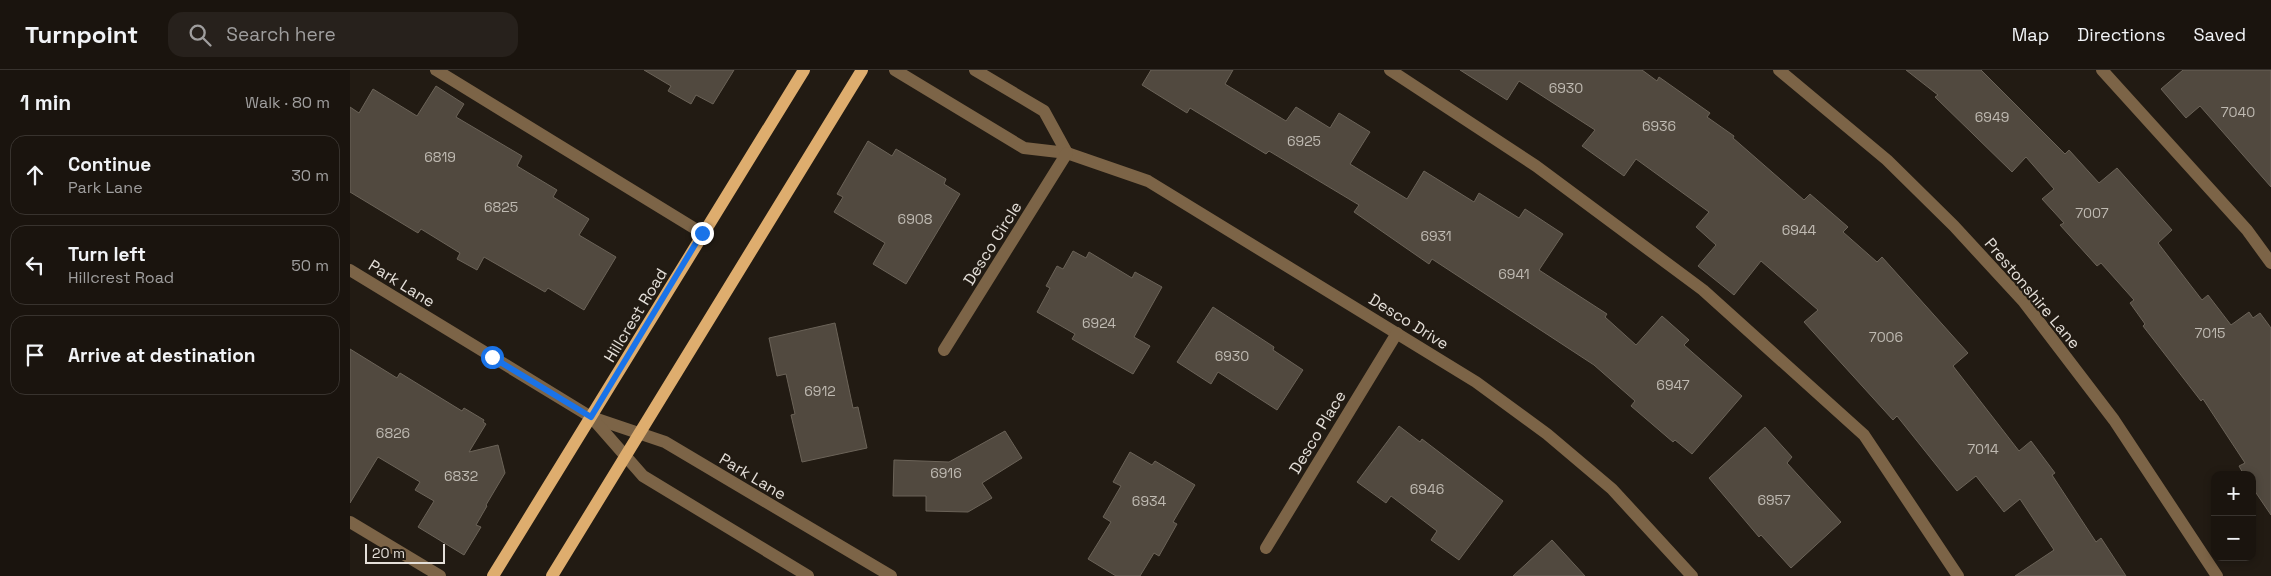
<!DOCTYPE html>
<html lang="en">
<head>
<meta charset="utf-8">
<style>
  :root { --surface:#1a140e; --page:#27211c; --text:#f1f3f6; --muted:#9f9e9e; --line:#38332e }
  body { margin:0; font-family:"Space Grotesk",sans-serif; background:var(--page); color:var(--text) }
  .controls { position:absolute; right:15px; bottom:15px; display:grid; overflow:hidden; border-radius:10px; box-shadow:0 2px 8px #0003 }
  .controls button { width:45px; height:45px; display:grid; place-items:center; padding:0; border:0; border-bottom:1px solid var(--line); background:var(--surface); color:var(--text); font:25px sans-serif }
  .scale { position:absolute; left:15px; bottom:12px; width:80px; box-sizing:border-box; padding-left:5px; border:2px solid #e4dfd9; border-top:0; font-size:14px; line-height:18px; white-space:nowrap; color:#e4dfd9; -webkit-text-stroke:4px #221b13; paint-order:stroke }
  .stop { position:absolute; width:15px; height:15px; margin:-11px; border:4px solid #1a73e8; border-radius:50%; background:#fff }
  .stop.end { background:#1a73e8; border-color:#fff; box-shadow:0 1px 5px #0008 }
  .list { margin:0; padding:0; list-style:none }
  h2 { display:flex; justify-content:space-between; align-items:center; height:65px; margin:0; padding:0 20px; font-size:21px }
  h2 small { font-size:16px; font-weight:400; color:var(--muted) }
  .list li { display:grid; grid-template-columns:32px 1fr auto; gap:15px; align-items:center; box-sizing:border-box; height:80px; margin:0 10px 10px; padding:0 10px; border:1px solid var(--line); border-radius:15px }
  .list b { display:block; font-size:19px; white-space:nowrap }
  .list p { margin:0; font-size:16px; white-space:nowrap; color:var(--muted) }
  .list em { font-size:16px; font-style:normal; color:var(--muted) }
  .icon { flex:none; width:28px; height:28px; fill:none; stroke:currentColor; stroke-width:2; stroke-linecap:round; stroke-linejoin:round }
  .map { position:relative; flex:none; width:1921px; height:506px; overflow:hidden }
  header { display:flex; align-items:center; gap:30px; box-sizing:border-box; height:70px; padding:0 25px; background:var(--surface); border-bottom:1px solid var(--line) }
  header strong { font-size:24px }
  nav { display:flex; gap:28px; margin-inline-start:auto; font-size:18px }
  .search { width:350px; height:45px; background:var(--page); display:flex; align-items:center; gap:12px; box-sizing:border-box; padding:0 18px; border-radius:15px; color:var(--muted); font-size:19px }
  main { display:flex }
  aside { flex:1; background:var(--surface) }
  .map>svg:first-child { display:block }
  .building { fill:#51493f; stroke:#6b6358 }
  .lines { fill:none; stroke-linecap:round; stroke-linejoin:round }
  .minor { stroke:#7c6447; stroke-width:12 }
  .major { stroke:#dead6e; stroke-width:12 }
  .route { stroke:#1a73e8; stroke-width:6 }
  .labels { text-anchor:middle; stroke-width:4.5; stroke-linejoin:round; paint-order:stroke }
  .number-label { font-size:14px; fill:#bfbab2 }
  .street-label { font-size:16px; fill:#e4dfd9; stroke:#221b13 }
</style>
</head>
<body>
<header>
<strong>Turnpoint</strong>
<div class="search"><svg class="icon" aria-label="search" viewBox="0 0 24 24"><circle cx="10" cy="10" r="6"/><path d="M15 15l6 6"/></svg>Search here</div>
<nav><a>Map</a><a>Directions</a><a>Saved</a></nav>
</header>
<main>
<aside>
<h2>1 min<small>Walk · 80 m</small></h2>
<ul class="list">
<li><svg class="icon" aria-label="ahead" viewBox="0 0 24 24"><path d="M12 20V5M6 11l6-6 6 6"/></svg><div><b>Continue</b><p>Park Lane</p></div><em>30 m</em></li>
<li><svg class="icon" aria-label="left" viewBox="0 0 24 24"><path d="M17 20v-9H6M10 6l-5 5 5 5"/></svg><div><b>Turn left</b><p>Hillcrest Road</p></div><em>50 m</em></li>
<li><svg class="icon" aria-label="arrive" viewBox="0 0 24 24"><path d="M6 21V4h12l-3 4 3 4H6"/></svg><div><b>Arrive at destination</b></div></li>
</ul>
</aside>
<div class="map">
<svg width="1921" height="506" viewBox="0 0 1921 506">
  <rect width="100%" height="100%" fill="#221b13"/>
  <g class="building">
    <polygon points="294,0 384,0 363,34 346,25 341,34 318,21 321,16"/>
    <polygon points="801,0 883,0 875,14 936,51 946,37 980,58 989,43 1020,62 1000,94 1057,129 1074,101 1124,132 1129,123 1169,148 1175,139 1213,164 1189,200 1257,244 1255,247 1286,275 1312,246 1339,270 1334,275 1392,326 1342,384 1325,370 1323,372 1281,336 1285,331 1244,295 1082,189 1079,194 1004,142 1009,135 919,81 916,84 840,38 837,43 792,15"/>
    <polygon points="1110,0 1292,0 1307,11 1309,7 1360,43 1357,47 1384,66 1383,68 1454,130 1460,124 1498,157 1493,162 1527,192 1532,187 1618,283 1603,296 1669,381 1681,371 1705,403 1702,405 1746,472 1751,468 1776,506 1665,506 1704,480 1670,429 1654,442 1626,406 1607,421 1547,346 1543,350 1454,252 1468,240 1411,191 1384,225 1348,196 1366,175 1346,157 1359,142 1286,89 1274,106 1232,76 1245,60 1169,11 1157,30"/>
    <polygon points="1556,0 1631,0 1715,84 1719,80 1749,113 1767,98 1822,160 1808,173 1852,230 1858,225 1881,255 1899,242 1903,248 1910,243 1921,258 1921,445 1902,417 1902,405 1894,405 1889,396 1895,393 1853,329 1851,331 1793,256 1795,254 1780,233 1784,230 1751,193 1747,196 1710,155 1714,153 1692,129 1704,119 1676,87 1662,102 1585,27 1588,25"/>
    <polygon points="1833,0 1921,0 1921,117 1850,36 1836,48 1811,19"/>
    <polygon points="86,16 114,34 106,47 172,86 167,96 207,120 203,127 239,149 229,165 266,187 234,240 198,218 195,222 134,187 127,200 107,189 110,183 71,159 68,163 0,122 0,37 9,43 23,19 67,46"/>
    <polygon points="518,71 542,86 546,79 596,109 594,114 610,124 556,214 523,194 535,173 484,142 493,127 487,124"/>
    <polygon points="723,181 736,188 739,182 782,208 785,202 812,217 784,267 800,276 783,304 722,269 725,264 687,242 700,218 696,216 707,196 713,199"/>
    <polygon points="863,237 924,277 923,280 953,300 927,340 868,302 861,314 827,292"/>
    <polygon points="485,253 503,338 508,337 517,378 452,392 441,345 445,344 436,304 427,306 419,268"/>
    <polygon points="0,279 47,308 50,303 112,341 114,338 134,350 133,352 136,354 119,382 148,375 155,403 136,435 137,436 126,455 131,457 114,485 68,457 84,431 65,420 70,412 28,387 0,433"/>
    <polygon points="1049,356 1070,372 1072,369 1153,431 1109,490 1081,470 1087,461 1041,426 1036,433 1007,412"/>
    <polygon points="1415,357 1442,387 1437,393 1491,452 1441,498 1411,465 1409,467 1359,408"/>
    <polygon points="655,361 672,388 632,413 642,428 618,442 576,441 576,426 543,426 544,390 599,392"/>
    <polygon points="780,382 802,395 805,391 845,415 823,452 827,454 809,486 804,483 790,506 766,506 738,489 761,452 753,447 771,416 763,412"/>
    <polygon points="1202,470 1235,506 1163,506"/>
  </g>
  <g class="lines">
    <g class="minor">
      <polyline points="86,0 352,163"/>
      <polyline points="545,0 674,78 717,83 798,111 1126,312 1197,364 1262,419 1342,506"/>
      <polyline points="625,0 694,41 717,83"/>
      <polyline points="1040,0 1186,96 1353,220 1514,365 1608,506"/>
      <polyline points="1429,0 1537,90 1604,156 1674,232 1764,350 1867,506"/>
      <polyline points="1752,0 1897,160 1921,193"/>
      <polyline points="0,200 241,347 315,372 541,506"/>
      <polyline points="594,280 717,83"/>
      <polyline points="243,349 293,406 458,506"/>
      <polyline points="0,452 90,506"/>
      <polyline points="916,478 1047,263"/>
    </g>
    <g class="major">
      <polyline points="143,506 454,0"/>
      <polyline points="202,506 512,0"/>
    </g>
  </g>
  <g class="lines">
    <polyline class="route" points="142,287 241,347 352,163"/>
  </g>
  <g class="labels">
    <g class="number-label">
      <text x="1216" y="23">6930</text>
      <text x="1888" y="47">7040</text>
      <text x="1642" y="52">6949</text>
      <text x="1309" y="61">6936</text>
      <text x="954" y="76">6925</text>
      <text x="90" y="92">6819</text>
      <text x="151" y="142">6825</text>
      <text x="1742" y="148">7007</text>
      <text x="565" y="154">6908</text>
      <text x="1449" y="165">6944</text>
      <text x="1086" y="171">6931</text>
      <text x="1164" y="209">6941</text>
      <text x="749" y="258">6924</text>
      <text x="1860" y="268">7015</text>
      <text x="1536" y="272">7006</text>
      <text x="882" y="291">6930</text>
      <text x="1323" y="320">6947</text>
      <text x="470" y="326">6912</text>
      <text x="43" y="368">6826</text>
      <text x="1633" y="384">7014</text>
      <text x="596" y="408">6916</text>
      <text x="111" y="411">6832</text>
      <text x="1077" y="424">6946</text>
      <text x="1424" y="435">6957</text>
      <text x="799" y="436">6934</text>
    </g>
    <g class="street-label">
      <text transform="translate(642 173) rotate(-58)" y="6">Desco Circle</text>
      <text transform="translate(52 213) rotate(32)" y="6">Park Lane</text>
      <text transform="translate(1683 223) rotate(50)" y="6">Prestonshire Lane</text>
      <text transform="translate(285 245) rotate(-59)" y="6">Hillcrest Road</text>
      <text transform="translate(1059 251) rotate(32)" y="6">Desco Drive</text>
      <text transform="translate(967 362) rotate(-59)" y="6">Desco Place</text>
      <text transform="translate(403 406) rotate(31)" y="6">Park Lane</text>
    </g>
  </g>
</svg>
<div class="controls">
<button>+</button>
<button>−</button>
</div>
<div class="scale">20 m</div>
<div class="stop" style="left:142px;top:287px"></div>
<div class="stop end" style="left:352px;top:163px"></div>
</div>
</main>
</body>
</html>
